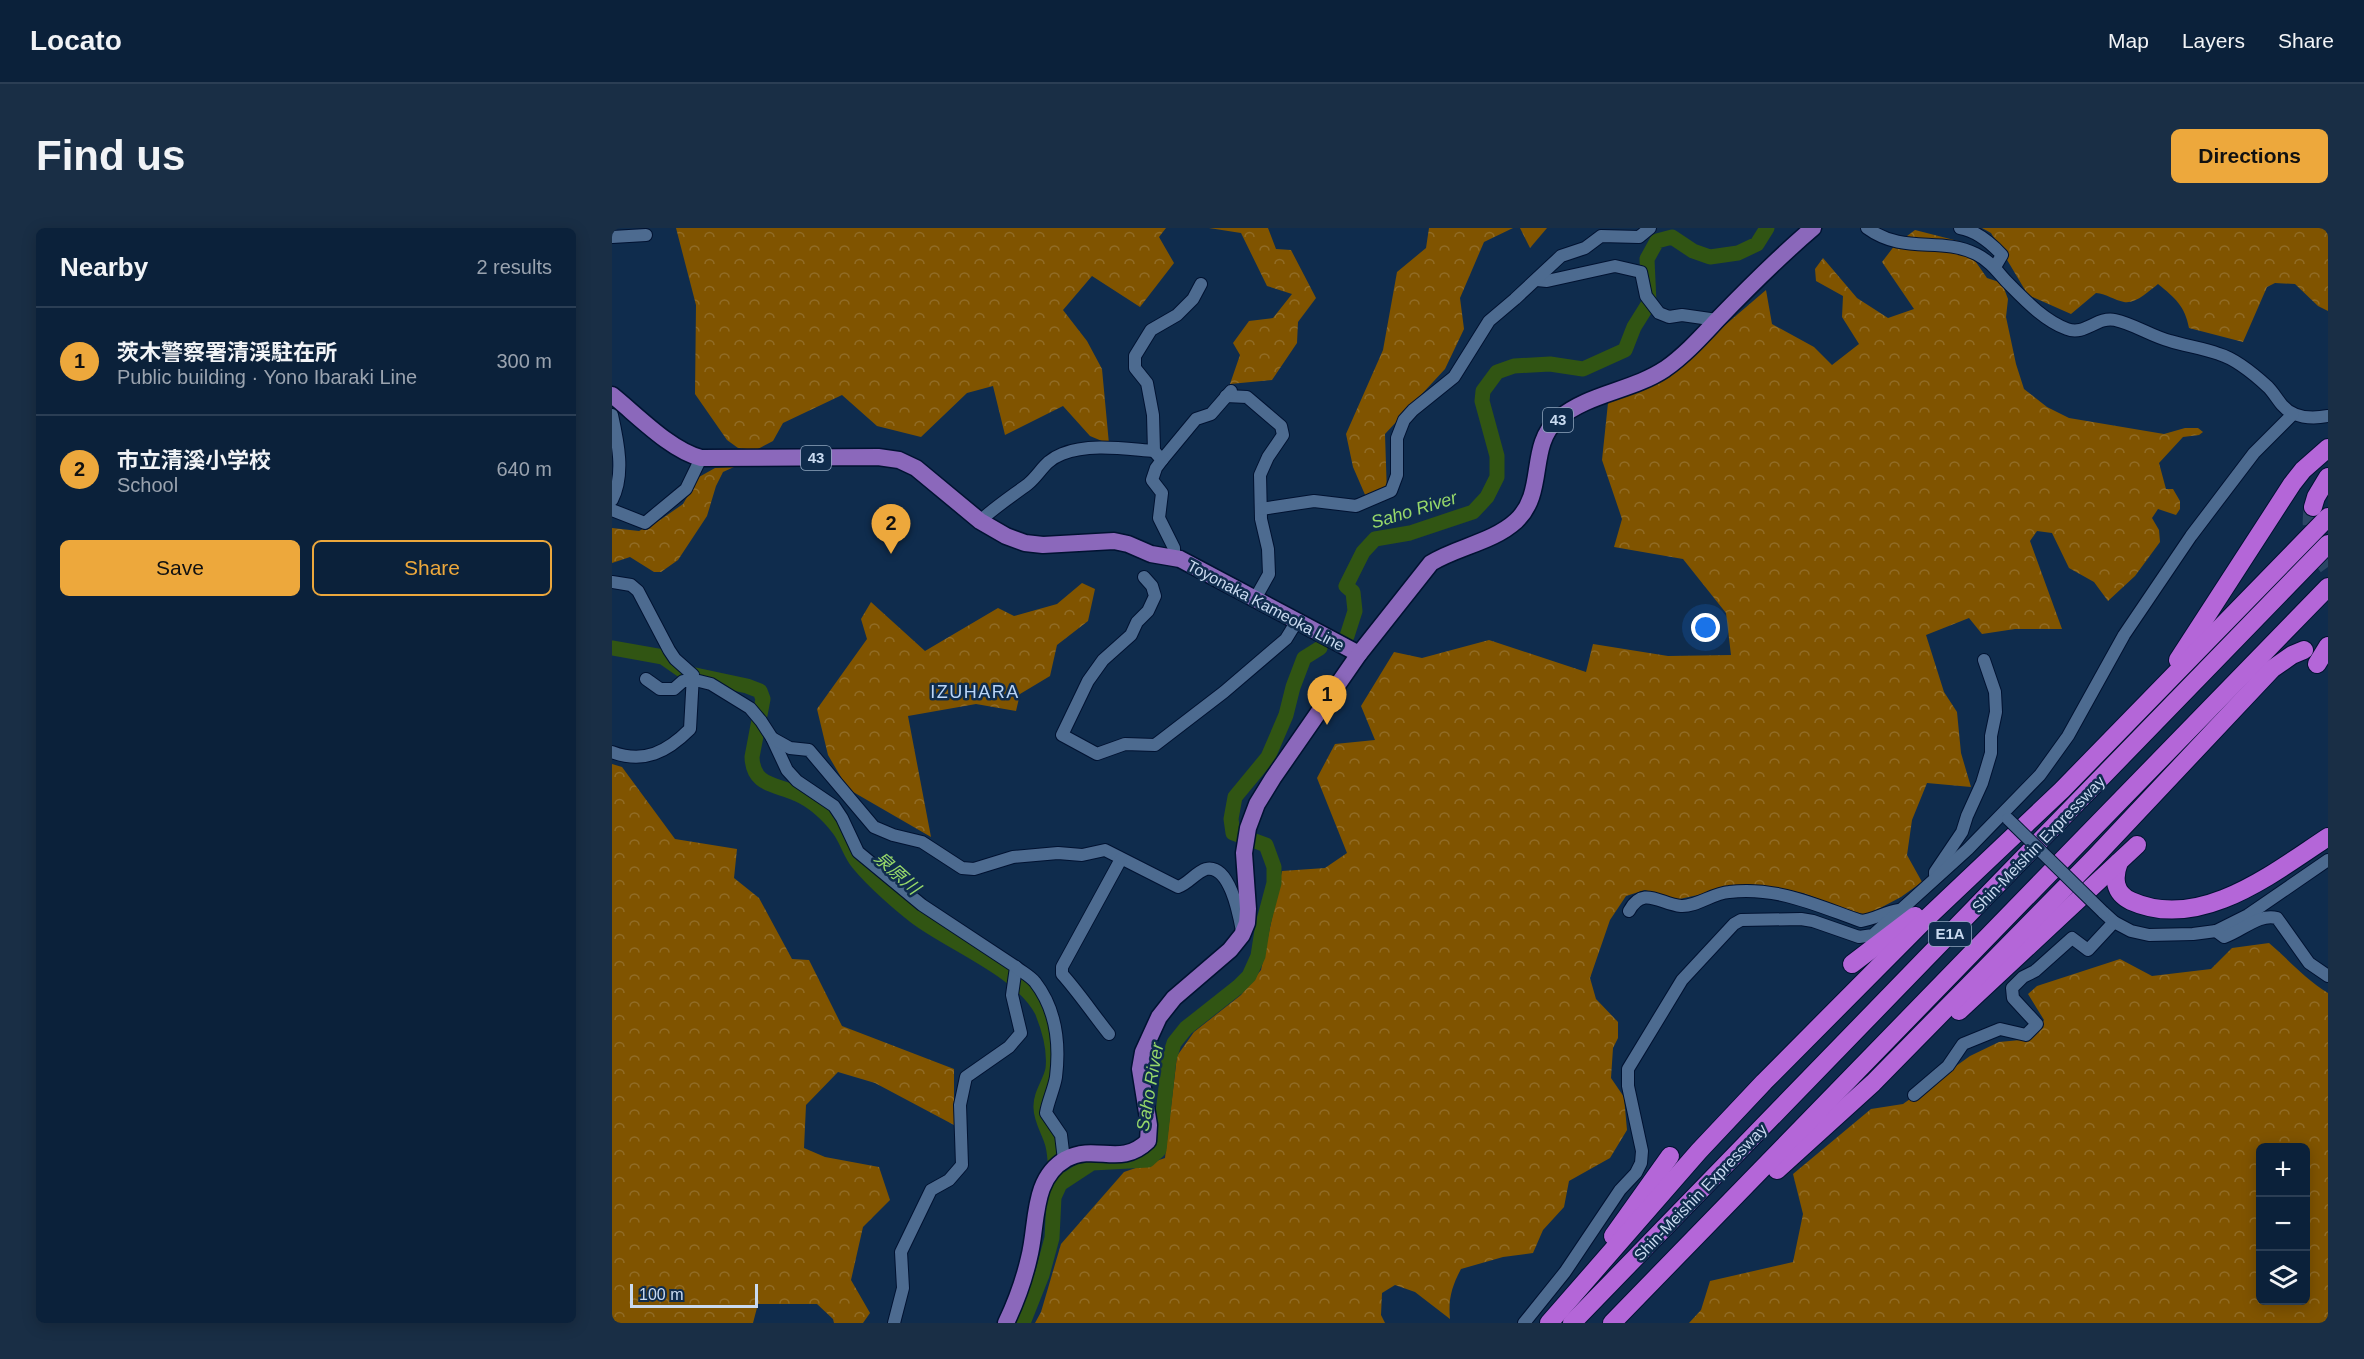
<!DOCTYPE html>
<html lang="en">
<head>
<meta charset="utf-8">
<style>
  :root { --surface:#0b213a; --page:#192e45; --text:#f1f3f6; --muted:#9aa3af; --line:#2b3e54; --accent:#eda83c }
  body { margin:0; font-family:Helvetica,"Noto Sans JP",sans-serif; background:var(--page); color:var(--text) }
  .controls { position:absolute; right:18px; bottom:18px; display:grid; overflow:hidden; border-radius:9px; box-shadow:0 3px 15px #0003 }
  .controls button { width:54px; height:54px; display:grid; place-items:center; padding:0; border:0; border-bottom:2px solid var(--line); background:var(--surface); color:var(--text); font:30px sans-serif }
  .scale { position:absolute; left:18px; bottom:15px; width:128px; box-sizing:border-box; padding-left:6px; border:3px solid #c9daf0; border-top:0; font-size:16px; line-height:21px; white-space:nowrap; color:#c9daf0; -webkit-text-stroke:4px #0f2c4d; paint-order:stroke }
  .you { position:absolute; left:1094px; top:400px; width:21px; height:21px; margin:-15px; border:4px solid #fff; border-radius:50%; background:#1a73e8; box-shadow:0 0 0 9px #1a73e833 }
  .badge { display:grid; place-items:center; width:39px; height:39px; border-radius:50%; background:var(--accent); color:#111; font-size:20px; font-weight:700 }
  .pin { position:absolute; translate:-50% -50px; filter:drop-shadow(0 2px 3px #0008) }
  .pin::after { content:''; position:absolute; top:32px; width:21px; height:18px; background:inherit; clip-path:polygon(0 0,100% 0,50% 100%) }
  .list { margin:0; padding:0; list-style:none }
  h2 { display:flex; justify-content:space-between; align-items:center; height:78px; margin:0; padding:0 24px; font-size:26px }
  h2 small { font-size:20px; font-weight:400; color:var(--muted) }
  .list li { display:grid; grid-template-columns:39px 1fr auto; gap:18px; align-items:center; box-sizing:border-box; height:108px; padding:0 24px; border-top:2px solid var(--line) }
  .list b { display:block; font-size:22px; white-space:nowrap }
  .list p { margin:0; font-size:20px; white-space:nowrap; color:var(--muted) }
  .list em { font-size:20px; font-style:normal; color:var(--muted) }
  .actions { display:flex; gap:12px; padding:18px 24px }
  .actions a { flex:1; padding:14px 0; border:2px solid var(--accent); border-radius:9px; text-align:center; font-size:21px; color:var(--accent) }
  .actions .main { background:var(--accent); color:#111 }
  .icon { flex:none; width:33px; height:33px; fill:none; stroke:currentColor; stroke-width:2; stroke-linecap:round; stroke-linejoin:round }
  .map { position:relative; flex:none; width:1716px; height:1095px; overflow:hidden; border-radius:9px }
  header { display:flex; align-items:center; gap:36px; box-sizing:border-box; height:84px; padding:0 30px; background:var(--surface); border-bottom:2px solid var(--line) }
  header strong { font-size:28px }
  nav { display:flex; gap:33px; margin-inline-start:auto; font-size:21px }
  .intro { display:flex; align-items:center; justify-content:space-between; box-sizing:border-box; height:144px; padding:0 36px }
  h1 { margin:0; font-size:42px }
  .button { padding:15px 27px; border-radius:9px; background:var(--accent); color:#111; font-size:21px; font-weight:700 }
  main { display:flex; gap:36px; padding:0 36px }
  aside { flex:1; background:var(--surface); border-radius:9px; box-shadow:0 3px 15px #0003 }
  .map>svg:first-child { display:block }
  .forest { fill:url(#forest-crowns); fill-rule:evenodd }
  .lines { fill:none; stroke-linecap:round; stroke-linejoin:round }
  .river { stroke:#315513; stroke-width:15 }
  .highway-tunnel { stroke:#2b4665; stroke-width:18; stroke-dasharray:18 9; stroke-linecap:butt }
  .minor-casing { stroke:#001231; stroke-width:14 }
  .major-casing { stroke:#001231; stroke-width:19 }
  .highway-casing { stroke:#001231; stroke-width:20 }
  .minor { stroke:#4d6b90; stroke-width:12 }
  .major { stroke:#8b68bb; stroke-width:16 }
  .highway { stroke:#b466d8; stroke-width:18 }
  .minor-bridge-casing { stroke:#001231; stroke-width:14; stroke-linecap:butt }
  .minor-bridge { stroke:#4d6b90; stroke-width:12 }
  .labels { text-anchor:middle; stroke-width:5; stroke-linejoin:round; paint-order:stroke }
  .shield { fill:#0f2c4d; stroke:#91a6bf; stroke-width:1.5 }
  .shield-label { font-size:15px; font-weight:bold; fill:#c9daf0 }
  .street-label { font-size:16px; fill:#c9daf0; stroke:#0f2c4d }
  .water-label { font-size:18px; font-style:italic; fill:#96d86a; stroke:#0f2c4d }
  .neighbourhood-label { font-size:18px; letter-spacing:1.5px; fill:#bad5f7; stroke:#0f2c4d }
</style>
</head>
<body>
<header>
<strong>Locato</strong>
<nav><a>Map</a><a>Layers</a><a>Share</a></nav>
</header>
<div class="intro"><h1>Find us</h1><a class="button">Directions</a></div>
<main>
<aside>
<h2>Nearby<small>2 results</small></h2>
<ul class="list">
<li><span class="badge">1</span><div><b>茨木警察署清渓駐在所</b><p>Public building · Yono Ibaraki Line</p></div><em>300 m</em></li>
<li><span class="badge">2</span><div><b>市立清溪小学校</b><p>School</p></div><em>640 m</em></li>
</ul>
<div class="actions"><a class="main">Save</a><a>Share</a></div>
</aside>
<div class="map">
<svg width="1716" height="1095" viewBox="0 0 1716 1095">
  <defs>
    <pattern id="forest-crowns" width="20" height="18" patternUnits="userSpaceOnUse" patternTransform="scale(1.5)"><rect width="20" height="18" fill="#805400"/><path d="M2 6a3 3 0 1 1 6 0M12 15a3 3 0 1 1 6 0" fill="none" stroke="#916c26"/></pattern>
  </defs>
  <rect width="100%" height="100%" fill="#0f2c4d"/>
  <g class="forest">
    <polygon points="64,0 554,0 547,9 562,35 528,79 480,48 451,82 475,113 490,141 497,216 478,208 451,178 393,207 381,158 355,165 309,209 265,198 230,167 171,195 161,213 144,222 126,220 115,212 83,166 84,77"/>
    <polygon points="597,0 656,0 664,21 679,22 704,70 686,94 685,115 660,152 618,156 628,127 621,115 637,93 661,90 680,66 655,58 629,5"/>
    <polygon points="817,0 901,0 872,14 848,70 852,101 833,141 773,206 775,267 754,269 741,239 734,206 771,122 785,44 814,20"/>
    <polygon points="908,0 935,0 918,20"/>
    <path d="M 1370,0 L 1716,0 L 1716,83 L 1706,78 L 1683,56 L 1663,55 L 1655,59 L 1631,114 L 1577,100 C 1573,78 1563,70 1546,56 C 1537,63 1524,76 1512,74 C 1502,72 1495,66 1484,65 L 1459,86 L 1416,67 L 1379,5 Z"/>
    <path d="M 1303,2 L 1350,14 L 1375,50 L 1390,55 L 1396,71 L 1394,89 L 1404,136 L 1412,161 L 1435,179 L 1457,190 L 1552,206 L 1573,200 L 1586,200 L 1591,204 L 1587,207 L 1571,209 L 1547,235 L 1554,261 L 1561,261 L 1568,273 L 1568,281 L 1564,287 L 1546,281 L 1540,290 L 1547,302 L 1548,314 L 1523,348 L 1496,373 L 1482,354 L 1457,340 L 1440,305 L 1425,303 L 1418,313 L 1450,401 L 1403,401 L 1370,406 L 1357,390 L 1314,407 L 1332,464 L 1345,484 L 1349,525 L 1359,559 L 1315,555 L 1300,592 L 1295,627 L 1310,654 L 1289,669 L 1255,687 L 1236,682 L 1191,665 L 1136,656 L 1063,672 L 1033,662 L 1014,668 L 998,692 L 978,750 L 984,771 L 1006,794 L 1006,810 L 1001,820 L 999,850 L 1012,869 L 1015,902 L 998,930 L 957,953 L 952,979 L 931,1002 L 921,1025 L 891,1029 L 849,1041 C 840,1058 836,1071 838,1091 L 803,1064 L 783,1057 L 770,1065 L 769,1087 L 773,1095 L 423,1095 L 429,1084 L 449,1016 L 512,944 L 553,930 L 565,828 L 582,804 L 629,767 L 649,742 L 670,643 L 713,640 L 735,625 L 705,550 L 723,516 L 763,512 L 749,478 L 782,424 L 810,430 L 877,412 L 974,444 L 981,416 L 1056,428 L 1119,427 L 1114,385 L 1071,331 L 1002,319 L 1010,291 L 990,232 L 996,175 L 1057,145 L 1154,62 L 1160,96 L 1202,119 L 1220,137 L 1247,116 L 1230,89 L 1231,68 L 1204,53 L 1203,41 L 1211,30 L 1245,70 L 1276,90 L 1302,81 L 1270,34 L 1283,17 Z"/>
    <polygon points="122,239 111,244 104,258 95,288 66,332 49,344 42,344 18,329 0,335 0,300 27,303 48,292 71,276 87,249 103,240"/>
    <polygon points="470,355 483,361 476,393 445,417 438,448 408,466 404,483 364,476 296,488 319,609 236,561 216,527 205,481 255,411 249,391 259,374 313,423 386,380 402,388 445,376"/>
    <polygon points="0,536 10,539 63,611 125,621 122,650 147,670 180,731 197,732 230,798 342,841 342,897 263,855 226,844 194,877 192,920 213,929 267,939 278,972 251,999 239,1052 258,1085 251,1095 222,1095 221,1091 205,1076 146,1076 141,1095 0,1095"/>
    <path d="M 1657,715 C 1677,732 1693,751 1716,765 L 1716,1095 L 1077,1095 L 1089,1082 L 1098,1053 L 1181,1034 L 1191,986 L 1181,946 L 1259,881 L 1291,876 L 1358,828 L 1387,814 L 1419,811 L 1432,792 L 1416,766 L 1425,758 L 1508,731 L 1540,748 L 1599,741 L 1620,720 ZM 1648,920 L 1694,920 L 1694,1072 L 1648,1072 Z"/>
  </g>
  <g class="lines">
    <g class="river">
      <polyline points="735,408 743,383 741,364 734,358 751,324 763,311 798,305 861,284 875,269 885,249 885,228 870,173 871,163 885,144 902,138 938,136 971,141 1013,122 1022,99 1037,75 1035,31 1045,13 1060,9 1081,23 1098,29 1126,25 1145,16 1155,0"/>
      <path d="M 0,420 L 51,429 L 74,445 L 135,458 L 148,463 L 151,471 L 140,529 C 141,559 165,556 185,566 C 201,573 216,587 227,601 C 235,611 238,626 247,636 C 261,653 287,676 304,689 C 340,716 410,743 430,783 C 437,800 443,823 441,841 C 439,854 428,866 429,880 C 429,891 437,904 440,914 C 444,926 442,938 446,950"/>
      <polyline points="411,1095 430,1047 440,1010 442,969 448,956 480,935 536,932 547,922 557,831 562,815 574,800 626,759 637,748 646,728 651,696 662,655 662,639 654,617 621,605 619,591 623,569 656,529 674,487 681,459 692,430 708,420"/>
    </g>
    <path class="highway-tunnel" d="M 1701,279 C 1697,302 1702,320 1716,339"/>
    <defs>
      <g id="minor">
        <path d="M 1255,0 C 1292,27 1328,8 1364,26 C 1378,33 1385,43 1394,53 C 1412,71 1431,92 1455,101 C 1473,108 1485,88 1503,92 C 1522,96 1539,108 1558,113 C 1574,118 1591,120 1607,126 C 1624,131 1643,147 1656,159 C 1661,164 1665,171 1670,177 C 1681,190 1700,191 1716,188"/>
        <path d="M 1348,0 C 1365,3 1379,15 1390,27 L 1383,39"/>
        <polyline points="0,9 34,7"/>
        <polyline points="925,52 935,53 1003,38 1029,44 1034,68 1047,85 1057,89 1070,87 1105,92"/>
        <polyline points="614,168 635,169 669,198 671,207 656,229 648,247 649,291 656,321 657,346 643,371"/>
        <path d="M 0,187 C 6,214 13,247 0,272"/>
        <polyline points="550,232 584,191 599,186 619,163"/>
        <polyline points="649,281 702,273 744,278 779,263 785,247 785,210 792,192 801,182 842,149 877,93 903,71 949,28 973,20 989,8 1027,9 1038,0"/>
        <polyline points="0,282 33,295 74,261 89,230"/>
        <path d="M 368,293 C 383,279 400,268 416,256 C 429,245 432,233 450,226 C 477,215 514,221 542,223"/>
        <polyline points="562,330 562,320 547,290 550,265 540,252 544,240 550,232 542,223 541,187 535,155 523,140 523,128 539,102 565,87 581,71 589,56"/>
        <polyline points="532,349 540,358 543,368 536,383 525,394 519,407 491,432 476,453 450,507 485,526 513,516 543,517 612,464 674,411 685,393"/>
        <path d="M 0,354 L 19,357 L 26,363 L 57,422 L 63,431 L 81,447 L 78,501 C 55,524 32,536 0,524"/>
        <polyline points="34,451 48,461 62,461 71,453 87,453 99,456 138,480 149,493 160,510 175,542 185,553 222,578 230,590 246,624 310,677 404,739 400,767 409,805 397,819 354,849 348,877 350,937 337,952 319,962 289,1024 291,1060 282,1095"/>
        <path d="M 160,510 L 178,520 L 197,522 L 262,599 L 281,607 L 310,614 L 350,640 L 362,641 L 401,629 L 446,625 L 470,627 L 493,622 L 566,659 C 576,656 584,644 594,641 C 618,636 627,687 630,703"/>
        <polyline points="1323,647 1323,644 1350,604 1355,588 1370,555 1379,525 1379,508 1384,484 1383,464 1372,432"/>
        <path d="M 1017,683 C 1031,657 1048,676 1069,678 C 1084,679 1101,665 1117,664 C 1165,658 1206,678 1249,693 C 1263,691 1273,684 1287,682"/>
        <polyline points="1491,684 1502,694 1519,703 1537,707 1581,706 1604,703 1636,687 1716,632"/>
        <path d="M 1604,703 L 1612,709 C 1630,703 1647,685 1665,690 L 1697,735 L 1716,748"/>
        <path d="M 404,739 C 410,744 418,748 423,754 C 444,781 448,816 444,849 C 442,861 436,873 434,885 L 449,907 L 452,932"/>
        <path d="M 497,806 C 481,786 467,765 450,746 L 450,739 L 509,631"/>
        <polyline points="1302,867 1336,838 1351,816 1388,801 1414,807 1425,796 1401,770 1400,760 1411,749 1423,743 1460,710 1476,722 1502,694"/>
        <polyline points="912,1095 953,1044 1008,962 1024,945 1029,935 1030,923 1016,858 1016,841 1070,752 1122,696 1129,692 1189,691 1201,693 1247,709 1261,707 1356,621 1428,547 1456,508 1512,407 1579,308 1642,225 1681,186"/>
      </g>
      <g id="major">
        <path d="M 0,167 C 25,187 58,222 89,230 L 266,229 L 287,232 L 304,240 L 368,293 L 394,308 L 413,315 L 431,317 L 502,313 L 516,316 L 539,326 L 568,331 L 747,426"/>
        <path d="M 394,1095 C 404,1074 412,1052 417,1030 C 426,996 419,951 454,931 C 485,915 508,940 536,913 L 537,897 L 528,841 L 531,824 L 547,789 L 562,770 L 618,722 L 630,707 L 635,695 L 636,681 L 632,625 L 636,600 L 645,576 L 661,550 L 747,426 L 819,335 C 845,319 881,314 904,293 C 935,264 915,218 946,191 C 977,165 1020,163 1053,141 C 1073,127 1089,109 1106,91 C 1136,60 1168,28 1201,0"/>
      </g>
      <g id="highway">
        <polyline points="1701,279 1704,269 1716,249"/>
        <polyline points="1566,432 1680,256 1691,242 1716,220"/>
        <polyline points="1705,436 1716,418"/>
        <path d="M 1507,634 C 1501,650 1502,665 1519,673 C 1588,704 1661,645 1716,609"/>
        <polyline points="1240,736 1303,688"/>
        <polyline points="1347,783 1525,617"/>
        <polyline points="1165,942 1261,855 1483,629 1660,441 1680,427 1692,422"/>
        <polyline points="1001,1008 1058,928"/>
        <polyline points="937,1095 1087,923 1152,854 1316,689 1450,562 1716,289"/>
        <polyline points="960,1095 1716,316"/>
        <polyline points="1000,1095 1716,359"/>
      </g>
    </defs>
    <use href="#minor" class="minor-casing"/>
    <use href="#major" class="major-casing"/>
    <use href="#highway" class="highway-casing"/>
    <use href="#minor" class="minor"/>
    <use href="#major" class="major"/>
    <use href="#highway" class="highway"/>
    <defs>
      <polyline id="minor-bridge" points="1396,591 1491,684"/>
    </defs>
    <use href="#minor-bridge" class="minor-bridge-casing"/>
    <use href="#minor-bridge" class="minor-bridge"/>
  </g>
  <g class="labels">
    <g class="shield">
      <rect x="931" y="180" width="30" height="24" rx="4.5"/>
      <rect x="189" y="218" width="30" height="24" rx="4.5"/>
      <rect x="1317" y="694" width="42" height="24" rx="4.5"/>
    </g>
    <g class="shield-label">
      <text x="946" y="197">43</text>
      <text x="204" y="235">43</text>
      <text x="1338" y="711">E1A</text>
    </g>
    <g class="street-label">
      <text transform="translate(654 377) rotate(28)" y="6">Toyonaka Kameoka Line</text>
      <text transform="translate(1426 616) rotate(-46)" y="6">Shin-Meishin Expressway</text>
      <text transform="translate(1088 964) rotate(-46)" y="6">Shin-Meishin Expressway</text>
    </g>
    <g class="water-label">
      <text transform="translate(802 282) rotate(-17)" y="6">Saho River</text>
      <text transform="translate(285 645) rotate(42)" y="6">泉原川</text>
      <text transform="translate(538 859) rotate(-80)" y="6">Saho River</text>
    </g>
    <g class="neighbourhood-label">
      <text x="363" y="470">IZUHARA</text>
    </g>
  </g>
</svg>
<div class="controls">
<button>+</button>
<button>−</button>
<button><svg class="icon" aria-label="layers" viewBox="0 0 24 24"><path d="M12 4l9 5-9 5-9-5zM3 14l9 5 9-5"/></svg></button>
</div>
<div class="scale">100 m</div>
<div class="you"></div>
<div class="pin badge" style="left:715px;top:497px">1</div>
<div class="pin badge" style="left:279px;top:326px">2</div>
</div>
</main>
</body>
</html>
